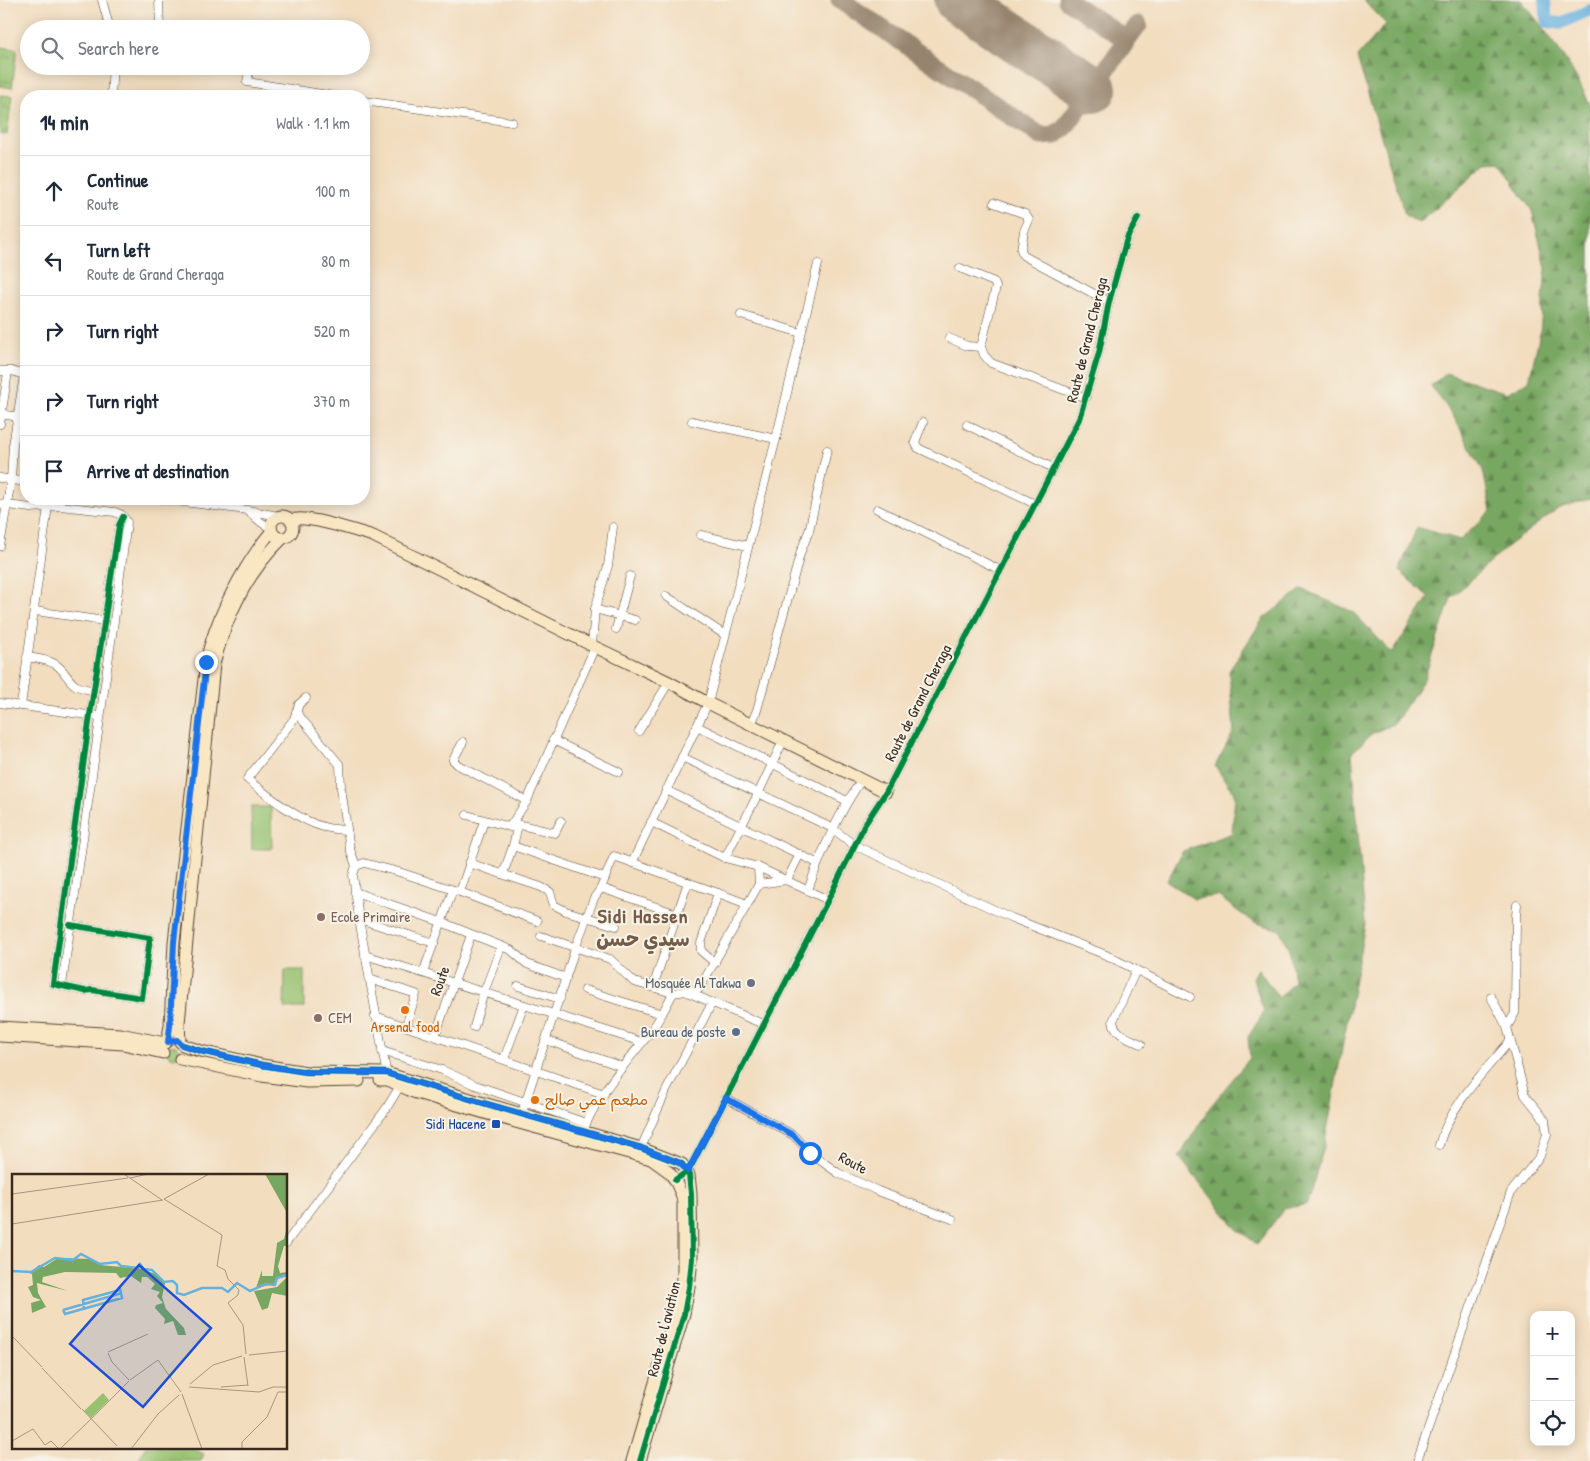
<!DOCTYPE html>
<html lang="en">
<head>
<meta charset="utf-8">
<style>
  :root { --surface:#fff; --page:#f6f6f7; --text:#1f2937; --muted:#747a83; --line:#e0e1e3 }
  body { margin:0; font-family:"Patrick Hand","Playpen Sans Arabic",sans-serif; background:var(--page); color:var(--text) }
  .controls { position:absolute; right:15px; bottom:15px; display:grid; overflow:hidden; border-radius:10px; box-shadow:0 2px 12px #0003 }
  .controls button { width:45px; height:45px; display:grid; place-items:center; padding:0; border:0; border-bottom:1px solid var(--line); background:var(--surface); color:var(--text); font:25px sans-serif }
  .stop { position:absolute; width:15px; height:15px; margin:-11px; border:4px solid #1a73e8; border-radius:50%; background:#fff }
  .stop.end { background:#1a73e8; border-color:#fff; box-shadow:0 1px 5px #0008 }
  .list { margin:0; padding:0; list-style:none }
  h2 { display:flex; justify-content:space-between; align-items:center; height:65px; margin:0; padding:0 20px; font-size:21px }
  h2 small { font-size:16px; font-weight:400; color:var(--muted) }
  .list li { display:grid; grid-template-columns:32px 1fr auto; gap:15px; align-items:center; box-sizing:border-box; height:70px; padding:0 20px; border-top:1px solid var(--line) }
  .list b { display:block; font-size:19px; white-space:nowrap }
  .list p { margin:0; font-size:16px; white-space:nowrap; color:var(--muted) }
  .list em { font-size:16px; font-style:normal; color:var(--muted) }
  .icon { flex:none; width:28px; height:28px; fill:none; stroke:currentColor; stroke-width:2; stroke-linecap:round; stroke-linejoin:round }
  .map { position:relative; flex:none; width:1590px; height:1461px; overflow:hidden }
  .search { position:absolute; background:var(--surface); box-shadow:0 2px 12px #0003; left:20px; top:20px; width:350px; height:55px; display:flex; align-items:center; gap:12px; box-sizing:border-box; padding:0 18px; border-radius:28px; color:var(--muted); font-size:19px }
  .panel { position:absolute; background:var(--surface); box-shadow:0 2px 12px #0003; left:20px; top:90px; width:350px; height:415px; border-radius:20px }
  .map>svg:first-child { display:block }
  .grass { fill:url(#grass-tufts); stroke:#687646 }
  .forest { fill:url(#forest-firs); stroke:#5a6840 }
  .green { fill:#96c16f; stroke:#687646 }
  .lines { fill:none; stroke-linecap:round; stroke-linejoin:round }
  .river { stroke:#67b1df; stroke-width:12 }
  .taxiway { stroke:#96846e; stroke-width:19 }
  .runway { stroke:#96846e; stroke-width:48 }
  .street-casing { stroke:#564536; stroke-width:9 }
  .secondary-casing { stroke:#564536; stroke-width:13 }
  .street { stroke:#fff; stroke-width:8 }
  .secondary { stroke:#f9e7c3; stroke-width:11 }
  .cycleway-casing { stroke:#f7f3e8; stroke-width:9 }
  .cycleway { stroke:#00873e; stroke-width:6 }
  .route { stroke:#1a73e8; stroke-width:6 }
  .education-dot { fill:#8d6e63; stroke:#f7f3e8; stroke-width:2 }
  .worship-dot { fill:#6b7280; stroke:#f7f3e8; stroke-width:2 }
  .food-dot { fill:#e8710a; stroke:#f7f3e8; stroke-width:2 }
  .service-dot { fill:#5c6f8a; stroke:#f7f3e8; stroke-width:2 }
  .transit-dot { fill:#1a4fb4; stroke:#f7f3e8; stroke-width:2 }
  .labels { text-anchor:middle; stroke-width:4; stroke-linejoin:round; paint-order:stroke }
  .street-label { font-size:15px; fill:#3b2a1e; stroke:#f7f3e8 }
  .education-label { font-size:15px; fill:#785e54; stroke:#f7f3e8; text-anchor:start }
  .worship-label { font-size:15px; fill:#5b616d; stroke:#f7f3e8; text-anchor:end }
  .food-label { font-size:15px; fill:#c56008; stroke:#f7f3e8 }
  .service-label { font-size:15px; fill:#4e5e75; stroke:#f7f3e8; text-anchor:end }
  .transit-label { font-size:15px; fill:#164399; stroke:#f7f3e8; text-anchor:end }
  .district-label { font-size:20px; font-weight:bold; letter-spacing:1px; fill:#745c47; stroke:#f7f3e8 }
  .inset-river { fill:none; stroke:#67b1df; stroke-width:2.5 }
  .inset-road { fill:none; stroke:#a9957f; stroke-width:1 }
  .view { fill:#1d4ed8; fill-opacity:0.15; stroke:#1d4ed8; stroke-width:2.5 }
  .inset-edge { fill:none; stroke:#3b2a1e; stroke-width:2.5 }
</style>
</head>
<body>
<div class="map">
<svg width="1590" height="1461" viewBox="0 0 1590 1461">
  <defs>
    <pattern id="grass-tufts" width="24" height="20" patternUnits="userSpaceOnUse" patternTransform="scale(1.25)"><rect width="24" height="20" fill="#96c16f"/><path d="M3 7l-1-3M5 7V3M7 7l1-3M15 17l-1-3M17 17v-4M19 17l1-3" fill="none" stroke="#7c9d5b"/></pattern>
    <pattern id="forest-firs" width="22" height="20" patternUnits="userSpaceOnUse" patternTransform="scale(1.25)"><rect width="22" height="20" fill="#78a762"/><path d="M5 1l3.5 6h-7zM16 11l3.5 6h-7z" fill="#648850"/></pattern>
  </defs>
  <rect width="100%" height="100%" fill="#f7f3e8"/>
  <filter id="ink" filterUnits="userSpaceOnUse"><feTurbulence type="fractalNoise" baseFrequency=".02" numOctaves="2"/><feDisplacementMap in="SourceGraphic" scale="10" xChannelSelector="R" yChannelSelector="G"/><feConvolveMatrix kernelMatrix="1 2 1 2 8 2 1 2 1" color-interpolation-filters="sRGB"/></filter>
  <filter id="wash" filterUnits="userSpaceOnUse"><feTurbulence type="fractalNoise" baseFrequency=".0096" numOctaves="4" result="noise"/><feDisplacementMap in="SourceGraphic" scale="20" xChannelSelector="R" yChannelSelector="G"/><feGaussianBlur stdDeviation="1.12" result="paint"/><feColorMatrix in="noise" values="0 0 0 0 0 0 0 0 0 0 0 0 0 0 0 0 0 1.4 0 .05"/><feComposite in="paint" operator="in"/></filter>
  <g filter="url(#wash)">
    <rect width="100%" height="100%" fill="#f2ddbf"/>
    <g class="grass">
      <polygon points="0,47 17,49 12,88 0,86"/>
      <polygon points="0,95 12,96 7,135 0,134"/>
      <circle cx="173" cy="1051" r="6"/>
    </g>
    <path class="forest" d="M 1364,0 L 1521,0 C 1547,32 1574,67 1590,105 L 1590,499 L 1559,508 L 1510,544 L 1451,598 L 1424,679 L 1395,723 L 1371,734 L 1352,753 L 1365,924 L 1324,1147 L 1307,1204 L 1284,1209 L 1257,1244 L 1237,1229 L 1179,1157 L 1210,1107 L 1250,1058 L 1248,1037 L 1264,1012 L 1253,978 L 1258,969 L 1279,998 L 1294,981 L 1290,953 L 1280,930 L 1254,922 L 1239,912 L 1218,896 L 1194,899 L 1167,881 L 1183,851 L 1232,833 L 1235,795 L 1215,766 L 1234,731 L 1229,671 L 1263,619 L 1302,589 L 1353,612 L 1392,653 L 1429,597 L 1399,571 L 1417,527 L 1460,540 L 1491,511 L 1483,470 L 1452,414 L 1431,386 L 1446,373 L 1507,393 L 1529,381 L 1540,333 L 1546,268 L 1532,211 L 1500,162 L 1487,163 L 1419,223 L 1405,215 L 1357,57 L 1386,24 Z"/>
    <g class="green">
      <polygon points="251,807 271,807 272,849 252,849"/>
      <polygon points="285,970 304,970 304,1008 284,1008"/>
      <polygon points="145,1447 189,1447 204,1454 201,1461 138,1461"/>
    </g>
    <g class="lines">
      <polyline class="river" points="1545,0 1546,13 1548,22 1561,23 1590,10"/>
      <g class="taxiway">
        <polyline points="840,0 1041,136 1055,135 1065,127 1138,25"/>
        <polyline points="1067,0 1127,40"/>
      </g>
      <polyline class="runway" points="958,0 1093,89"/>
    </g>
  </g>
  <g filter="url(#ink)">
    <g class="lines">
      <defs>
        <g id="street">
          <polyline points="102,0 110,29"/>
          <polyline points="159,0 160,29"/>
          <polyline points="250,66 247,82 334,96"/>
          <polyline points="111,96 113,66"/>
          <polyline points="364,101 512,122"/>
          <polyline points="994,203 1025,214 1029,220 1024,231 1021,250 1024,256 1109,302"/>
          <polyline points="960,268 994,282 996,287 981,347 984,355 991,363 1086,398"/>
          <polyline points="741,315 801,333"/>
          <polyline points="949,338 967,346 981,347"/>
          <polyline points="0,371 12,371 24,375 26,375"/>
          <polyline points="0,414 26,418"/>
          <polyline points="692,421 776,439"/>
          <polyline points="923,422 915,442 918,448 1035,504"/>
          <polyline points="0,424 8,372"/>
          <polyline points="967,425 1053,468"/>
          <polyline points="0,478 26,482"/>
          <polyline points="160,499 247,510 278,516"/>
          <polyline points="0,504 31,508 60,506 115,512 122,515 127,522 114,621 62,985"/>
          <polyline points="877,509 1000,570"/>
          <polyline points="248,511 262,523 271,528"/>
          <polyline points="701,535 748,546"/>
          <polyline points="0,546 11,480 13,445 24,375"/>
          <polyline points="666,596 725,635"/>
          <polyline points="595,609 635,620"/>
          <polyline points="35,611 105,621"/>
          <polyline points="616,629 630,576"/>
          <polyline points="592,645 595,609 608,566 613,527"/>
          <path d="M 27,657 C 37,659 46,659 55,664 C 64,669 67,679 75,685 C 80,688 88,689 94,691"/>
          <path d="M 306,698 L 299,704 L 294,719 L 247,779 C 267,795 299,821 324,827 C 331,829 339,829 347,831"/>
          <polyline points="0,703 95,716"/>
          <polyline points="21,706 48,506"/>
          <polyline points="296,712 340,765 341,788 350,849 356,866"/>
          <polyline points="751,725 757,710 801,551 809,531 827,450"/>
          <polyline points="697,726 847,801"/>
          <polyline points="639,731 669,682"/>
          <polyline points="553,740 619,772"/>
          <polyline points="463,742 453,760 458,765 527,801"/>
          <polyline points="682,757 832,828 854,845 1012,918 1106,955 1190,997"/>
          <polyline points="666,790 817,863"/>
          <polyline points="467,815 517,829 513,846 503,874"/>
          <polyline points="561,821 555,833 512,823 527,801 595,647"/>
          <polyline points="651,822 725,858 758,867 759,884"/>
          <polyline points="513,846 605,878"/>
          <polyline points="725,858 758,794 783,741"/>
          <polyline points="469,863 541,887 550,892 554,905 566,911 616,926"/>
          <polyline points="632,863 708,703 776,439 818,264"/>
          <polyline points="758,867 828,900"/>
          <polyline points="601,888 677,914"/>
          <path d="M 808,890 C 822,850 838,814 862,779"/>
          <polyline points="355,892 441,922 511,950 527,964 566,978"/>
          <polyline points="460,892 484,821"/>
          <polyline points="359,919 434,943"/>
          <polyline points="70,925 150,938 142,998 92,990 85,991 53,984 90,715 119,525 123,517"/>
          <polyline points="541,936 610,959 634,982 673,993"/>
          <polyline points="365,955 642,1042"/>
          <polyline points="715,963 701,951 701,943 718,893"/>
          <path d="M 1136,970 L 1113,1021 C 1115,1035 1130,1038 1141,1044"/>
          <polyline points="423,973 453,890"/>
          <polyline points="369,979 416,994 406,1026"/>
          <polyline points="518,986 560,999"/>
          <polyline points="653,987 688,882"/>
          <polyline points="585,990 662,1014"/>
          <polyline points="687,992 763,1024"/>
          <polyline points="375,1016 604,1094"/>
          <polyline points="474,1027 484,992 501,947"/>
          <polyline points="1507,1027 1515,1013 1516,916 1517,905"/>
          <polyline points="435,1036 471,935"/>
          <polyline points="546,1040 623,1067"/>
          <polyline points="382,1051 442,1070 475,1085 586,1123"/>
          <polyline points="504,1059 524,1005"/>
          <polyline points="387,1076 359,919 353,875 356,866 364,863 399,872 460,892 537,921"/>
          <polyline points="726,1098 793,1135 810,1153 838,1173 878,1191 952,1219"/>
          <polyline points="521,1116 576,946 594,898 601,888 614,856 718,893 747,904"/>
          <path d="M 583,1132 C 595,1096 629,1060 652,1030 C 660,1018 667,1005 673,993 L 699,989 L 759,884 L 787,880 L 800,854"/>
          <path d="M 1439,1145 C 1450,1105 1484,1072 1510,1041"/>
          <polyline points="641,1148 666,1091 712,1003"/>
          <polyline points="675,1180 688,1171 693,1162 828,900 865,824 886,792 1079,419 1099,353 1109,302 1127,238 1138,218"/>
          <polyline points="286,1243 386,1109 400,1086"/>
          <polyline points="1417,1461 1511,1192 1540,1156 1547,1134 1545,1120 1525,1095 1507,1027 1491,997"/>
        </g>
        <g id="secondary">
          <circle cx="282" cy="527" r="11"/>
          <path d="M 291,520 C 306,514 356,531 373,536 L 595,647 L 669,682 L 708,703 L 886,792"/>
          <polyline points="0,1027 120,1034 165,1043"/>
          <polyline points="0,1036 123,1044 163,1053"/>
          <path d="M 167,1041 L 170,1026 L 174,942 L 206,662 C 213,628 227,599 245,569 C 253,556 261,543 272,531"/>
          <path d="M 180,1042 L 179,1023 L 186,951 L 214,664 C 226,618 248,571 283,538"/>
          <polyline points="183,1045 201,1051 262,1065 307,1072 386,1073 480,1102 641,1148 682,1164 689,1175 691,1194 692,1259 689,1287 684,1314 640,1461"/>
          <polyline points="180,1059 262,1076 307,1082 359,1081"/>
          <polyline points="380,1080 388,1080 413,1092 519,1123 651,1159 669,1172 675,1180 682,1196 683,1204 683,1273 676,1311 632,1461"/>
        </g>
      </defs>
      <use href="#street" class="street-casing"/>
      <use href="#secondary" class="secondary-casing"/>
      <use href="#street" class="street"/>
      <use href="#secondary" class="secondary"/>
      <defs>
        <g id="cycleway">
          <polyline points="70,925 150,938 142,998 92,990 85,991 53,984 90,715 119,525 123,517"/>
          <polyline points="183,1045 201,1051 262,1065 307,1072 386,1073 480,1102 641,1148 682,1164 689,1175 691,1194 692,1259 689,1287 684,1314 640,1461"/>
          <polyline points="675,1180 688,1171 693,1162 828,900 865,824 886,792 1079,419 1099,353 1109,302 1127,238 1138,218"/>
        </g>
      </defs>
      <use href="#cycleway" class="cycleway-casing"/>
      <use href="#cycleway" class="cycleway"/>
    </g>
  </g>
  <g class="lines" filter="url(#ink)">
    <polyline class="route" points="206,662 174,942 170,1026 168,1042 177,1040 182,1045 201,1051 262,1065 306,1072 386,1073 480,1102 641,1148 678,1162 688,1171 726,1098 793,1135 810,1153"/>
  </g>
  <g class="education-dot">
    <circle cx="321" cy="917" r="5"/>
    <circle cx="318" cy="1018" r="5"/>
  </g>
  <circle class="worship-dot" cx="751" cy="983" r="5"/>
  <g class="food-dot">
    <circle cx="405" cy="1010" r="5"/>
    <circle cx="535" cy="1100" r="5"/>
  </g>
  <circle class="service-dot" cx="736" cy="1032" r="5"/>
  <rect class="transit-dot" x="491" y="1119" width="10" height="10" rx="2.5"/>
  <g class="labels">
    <g class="street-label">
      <text transform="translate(1087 340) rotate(-76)" y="5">Route de Grand Cheraga</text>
      <text transform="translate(918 703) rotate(-63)" y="5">Route de Grand Cheraga</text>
      <text transform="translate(440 981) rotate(-70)" y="5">Route</text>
      <text transform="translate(853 1163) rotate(28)" y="5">Route</text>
      <text transform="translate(664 1329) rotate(-76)" y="5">Route de l'aviation</text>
    </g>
    <g class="education-label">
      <text x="331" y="922">Ecole Primaire</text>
      <text x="328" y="1023">CEM</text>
    </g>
    <g class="worship-label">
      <text x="741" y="988">Mosquée Al Takwa</text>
    </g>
    <g class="food-label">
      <text x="405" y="1032">Arsenal food</text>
      <text x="545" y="1105" text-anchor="start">مطعم عمي صالح</text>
    </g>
    <g class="service-label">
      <text x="726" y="1037">Bureau de poste</text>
    </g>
    <g class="transit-label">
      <text x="486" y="1129">Sidi Hacene</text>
    </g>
    <g class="district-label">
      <text x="643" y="923">Sidi Hassen<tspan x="643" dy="23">سيدي حسن</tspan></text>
    </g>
  </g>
  <g transform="translate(12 1174)">
    <rect width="275" height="275" fill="#f2ddbf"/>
    <path d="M 91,219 L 97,226 L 79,244 L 72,237 Z" fill="#96c16f"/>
    <path d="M 253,0 L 275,0 L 275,39 L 257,7 ZM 275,53 L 275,72 L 272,72 L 266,92 L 268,99 L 275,98 L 275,101 L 265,103 L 262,110 L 244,114 L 250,96 L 250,102 L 261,102 L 265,69 L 272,65 ZM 46,84 L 80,85 L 88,91 L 131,95 L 143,100 L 153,109 L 150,123 L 154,135 L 172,154 L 174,161 L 166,161 L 161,147 L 152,150 L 153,145 L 143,134 L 144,131 L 151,129 L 145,122 L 148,118 L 139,115 L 143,110 L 135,103 L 130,103 L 129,109 L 119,102 L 108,104 L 104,99 L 53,98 L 31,103 L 30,108 L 56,117 L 25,109 L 26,119 L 34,133 L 20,139 L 19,129 L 29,126 L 21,123 L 16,113 L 21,111 L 20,100 L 11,97 L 19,98 L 27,91 L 32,93 ZM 275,103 L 275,122 L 260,119 L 256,134 L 250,136 L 242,117 L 265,113 Z" fill="#78a762"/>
    <path class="inset-river" d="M 0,97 L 19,98 L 43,84 L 61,86 L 69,80 L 88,90 L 105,88 L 109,92 L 126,94 L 128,90 L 132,95 L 140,96 L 152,108 L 161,107 L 165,111 L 165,119 L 172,121 L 190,114 L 210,114 L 216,118 L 225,109 L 238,117 L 254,110 L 263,111 L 265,104 L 275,101M 51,136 L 53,140 L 110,124 L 108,114M 51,136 L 110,119M 72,136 L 71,126 L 108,116"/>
    <path class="inset-road" d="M 112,0 L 150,26M 118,4 L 136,0M 0,20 L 116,4M 152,25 L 197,0M 152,25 L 210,61 L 205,92 L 213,96 L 216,105 L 227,116 L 226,121 L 216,129 L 231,151 L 234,180M 0,50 L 151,26M 0,162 L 30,193M 96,178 L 136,160M 96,179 L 100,188 L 117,206M 237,181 L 275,177M 232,183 L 236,212M 30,194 L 69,235M 118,206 L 146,186 L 169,218M 178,210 L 201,191 L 230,182M 177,213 L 247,218 L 261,213 L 275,213M 209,213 L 236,211M 170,220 L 190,275M 70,235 L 105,272M 79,245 L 117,207M 0,267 L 21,255 L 33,271 L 39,267 L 47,275M 48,275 L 79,245M 119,275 L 146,240 L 167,221M 230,275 L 230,268 L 255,243 L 266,218 L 275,218"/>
    <path class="view" d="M 127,91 L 199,154 L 131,233 L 58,170 Z"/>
    <rect width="275" height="275" class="inset-edge"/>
  </g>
</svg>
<div class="controls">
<button>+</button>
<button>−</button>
<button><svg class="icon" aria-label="locate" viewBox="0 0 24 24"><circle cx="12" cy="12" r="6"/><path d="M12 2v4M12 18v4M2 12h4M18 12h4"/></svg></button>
</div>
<div class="stop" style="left:810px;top:1153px"></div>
<div class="stop end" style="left:206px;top:662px"></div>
<div class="search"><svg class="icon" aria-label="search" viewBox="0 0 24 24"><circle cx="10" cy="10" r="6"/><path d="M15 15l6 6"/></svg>Search here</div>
<section class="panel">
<h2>14 min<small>Walk · 1.1 km</small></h2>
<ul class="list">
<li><svg class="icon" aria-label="ahead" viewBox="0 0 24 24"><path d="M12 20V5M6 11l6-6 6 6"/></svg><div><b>Continue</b><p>Route</p></div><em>100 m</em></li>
<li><svg class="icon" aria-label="left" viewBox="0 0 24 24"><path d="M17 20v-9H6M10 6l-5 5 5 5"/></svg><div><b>Turn left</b><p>Route de Grand Cheraga</p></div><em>80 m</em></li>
<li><svg class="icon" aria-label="right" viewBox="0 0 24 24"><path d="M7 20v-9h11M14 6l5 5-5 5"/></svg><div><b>Turn right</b></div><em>520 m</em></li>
<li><svg class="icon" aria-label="right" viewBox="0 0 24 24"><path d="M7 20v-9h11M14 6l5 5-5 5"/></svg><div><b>Turn right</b></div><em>370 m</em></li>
<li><svg class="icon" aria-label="arrive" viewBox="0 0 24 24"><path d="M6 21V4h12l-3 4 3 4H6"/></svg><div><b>Arrive at destination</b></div></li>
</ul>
</section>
</div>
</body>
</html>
